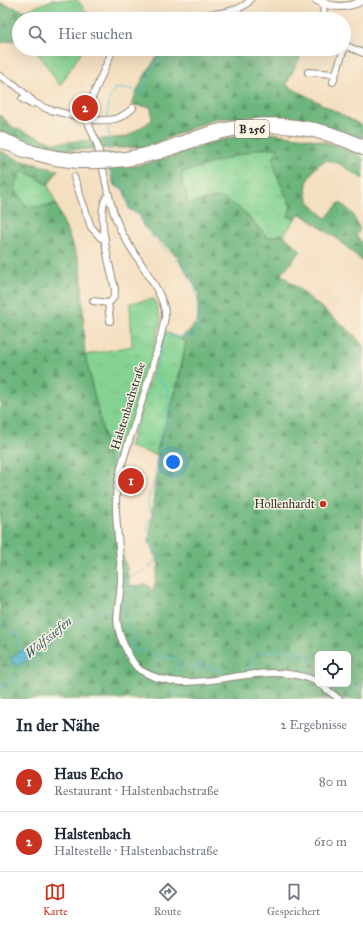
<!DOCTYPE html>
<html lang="de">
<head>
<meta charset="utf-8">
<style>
  :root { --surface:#fff; --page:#f2f2f3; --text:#1f2937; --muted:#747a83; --line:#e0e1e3; --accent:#c8321e }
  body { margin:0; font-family:"IM FELL Great Primer",serif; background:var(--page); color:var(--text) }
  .controls { position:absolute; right:12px; bottom:12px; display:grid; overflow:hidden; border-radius:6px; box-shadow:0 4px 16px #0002 }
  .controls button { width:36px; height:36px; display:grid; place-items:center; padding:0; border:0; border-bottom:1px solid var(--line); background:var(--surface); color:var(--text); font:20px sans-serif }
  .you { position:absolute; left:173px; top:462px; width:14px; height:14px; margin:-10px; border:3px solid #fff; border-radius:50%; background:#1a73e8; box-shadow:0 0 0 6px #1a73e833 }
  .badge { display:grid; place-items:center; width:26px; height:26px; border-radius:50%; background:var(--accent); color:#fff; font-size:13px; font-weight:700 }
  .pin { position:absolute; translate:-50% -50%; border:2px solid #fff; box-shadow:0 1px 4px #0006 }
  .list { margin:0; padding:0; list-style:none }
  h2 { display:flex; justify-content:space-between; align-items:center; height:52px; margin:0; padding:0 16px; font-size:17px }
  h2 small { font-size:13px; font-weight:400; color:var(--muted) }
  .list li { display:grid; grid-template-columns:26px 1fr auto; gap:12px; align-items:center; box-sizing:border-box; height:60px; padding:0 16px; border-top:1px solid var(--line) }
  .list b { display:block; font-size:15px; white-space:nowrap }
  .list p { margin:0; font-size:13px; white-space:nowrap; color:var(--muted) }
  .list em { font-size:13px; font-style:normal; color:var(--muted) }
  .icon { flex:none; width:22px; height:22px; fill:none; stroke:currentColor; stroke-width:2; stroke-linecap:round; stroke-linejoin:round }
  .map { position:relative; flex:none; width:363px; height:699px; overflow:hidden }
  .search { position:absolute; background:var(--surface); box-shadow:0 4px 16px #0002; left:12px; right:12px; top:12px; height:44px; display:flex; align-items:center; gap:10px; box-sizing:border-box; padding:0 14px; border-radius:22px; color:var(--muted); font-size:15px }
  .sheet { height:172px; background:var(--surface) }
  nav { display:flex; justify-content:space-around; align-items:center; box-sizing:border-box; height:56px; border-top:1px solid var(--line); background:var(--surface); font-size:11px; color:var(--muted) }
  nav a { display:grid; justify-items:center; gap:2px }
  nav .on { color:var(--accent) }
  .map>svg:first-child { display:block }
  .grass { fill:url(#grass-tufts); stroke:#587f5f }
  .forest { fill:url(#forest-firs); stroke:#4c7054; fill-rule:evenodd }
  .water { fill:url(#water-rules); stroke:#407180 }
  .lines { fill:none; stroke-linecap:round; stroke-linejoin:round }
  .stream { stroke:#56b7d4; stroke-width:1 }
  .minor-casing { stroke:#908576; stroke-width:8 }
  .major-casing { stroke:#908576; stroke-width:9 }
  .highway-casing { stroke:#908576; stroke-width:10 }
  .minor { stroke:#fff; stroke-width:6 }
  .major { stroke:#fff; stroke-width:7 }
  .highway { stroke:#fff; stroke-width:8 }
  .highway-bridge-casing { stroke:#908576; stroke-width:10; stroke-linecap:butt }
  .highway-bridge { stroke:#fff; stroke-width:8 }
  .poi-dot { fill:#c8321e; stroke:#fcf5e5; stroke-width:1.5 }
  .labels { text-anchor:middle; stroke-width:3; stroke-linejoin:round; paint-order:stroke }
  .shield { fill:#fcf5e5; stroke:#6a6863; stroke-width:1 }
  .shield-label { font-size:11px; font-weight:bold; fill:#2b2b2b }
  .street-label { font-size:12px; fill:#2b2b2b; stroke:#fcf5e5 }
  .poi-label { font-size:12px; fill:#2b2b2b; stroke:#fcf5e5; text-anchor:end }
  .water-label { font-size:13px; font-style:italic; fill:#3a5c66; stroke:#fcf5e5 }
</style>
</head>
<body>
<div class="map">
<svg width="363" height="699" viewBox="0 0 363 699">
  <defs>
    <pattern id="grass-tufts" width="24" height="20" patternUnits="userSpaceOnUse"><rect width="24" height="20" fill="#85d393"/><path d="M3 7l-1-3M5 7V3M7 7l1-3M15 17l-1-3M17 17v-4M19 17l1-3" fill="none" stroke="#73b57f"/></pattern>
    <pattern id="forest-firs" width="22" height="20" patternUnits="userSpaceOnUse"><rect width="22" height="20" fill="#6cb57d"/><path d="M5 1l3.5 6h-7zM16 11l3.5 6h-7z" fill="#599367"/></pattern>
    <pattern id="water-rules" width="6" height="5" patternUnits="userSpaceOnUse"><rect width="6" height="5" fill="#56b7d4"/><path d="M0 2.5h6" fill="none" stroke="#4795ac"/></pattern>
  </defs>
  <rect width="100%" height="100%" fill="#fcf5e5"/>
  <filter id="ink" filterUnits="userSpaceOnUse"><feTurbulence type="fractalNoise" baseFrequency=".025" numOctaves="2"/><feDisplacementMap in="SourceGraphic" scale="8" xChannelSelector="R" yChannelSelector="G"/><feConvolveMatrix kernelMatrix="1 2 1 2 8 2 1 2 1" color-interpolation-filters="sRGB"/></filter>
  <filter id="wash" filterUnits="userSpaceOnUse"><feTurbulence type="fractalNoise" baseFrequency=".012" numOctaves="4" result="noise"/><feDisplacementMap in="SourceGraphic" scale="16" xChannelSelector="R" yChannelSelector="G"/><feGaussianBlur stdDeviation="0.9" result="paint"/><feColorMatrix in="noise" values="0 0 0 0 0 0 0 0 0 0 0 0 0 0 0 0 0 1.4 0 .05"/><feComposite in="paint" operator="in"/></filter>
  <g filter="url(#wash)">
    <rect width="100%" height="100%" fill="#f4dfc1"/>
    <g class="grass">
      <polygon points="52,0 78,0 91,19 25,19 25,11"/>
      <polygon points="35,49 83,49 60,86"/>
      <polygon points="278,148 276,174 291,206 288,217 296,218 284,235 282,234 268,238 240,208 188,204 181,173 257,149"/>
      <polygon points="23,169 48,185 56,204 28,208 14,188"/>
      <polygon points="154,299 161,320 140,398 123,448 115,484 85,355 132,346 130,303"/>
      <polygon points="165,331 186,342 173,402 157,449 158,455 129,447"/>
    </g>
    <g class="forest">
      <polygon points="0,3 25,11 25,19 19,19 19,40 0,43"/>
      <polygon points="162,49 301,49 302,53 286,85 363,126 363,138 307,122 275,119 217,118 146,147 66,150 30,145 0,131 0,115 14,128 54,143 126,137 152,120 151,107 131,105 143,78"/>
      <path d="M 269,133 C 303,138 333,139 363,158 L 363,179 L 338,163 L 326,160 C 312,167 300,187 310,202 C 314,208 321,213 326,218 L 340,202 L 352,213 L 360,229 L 356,235 L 363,244 L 363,262 L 339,240 L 301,214 L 296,218 L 288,217 L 291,206 L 276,174 L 273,159 L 278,148 L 257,149 L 181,173 L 188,204 L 220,197 L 240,208 L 268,238 L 282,234 L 301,251 L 281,274 L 352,333 L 363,345 L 363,699 L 0,699 L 0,151 L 19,160 L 58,170 L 48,185 L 23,170 L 14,188 L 28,208 L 56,204 L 81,266 L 85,355 L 115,484 L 115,534 L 127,568 L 129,586 L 148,585 L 153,592 L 159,564 L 149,542 L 158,455 L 157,449 C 169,414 181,379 186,342 L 181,338 L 198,321 L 199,293 L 177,256 L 143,226 L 140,216 L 129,209 L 124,190 L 114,185 L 109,168 L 136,166 L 171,157 L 207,144 L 245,134 ZM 318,654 L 348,654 L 348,684 L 318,684 Z"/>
    </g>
    <polygon class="water" points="24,649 29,651 32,657 16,667 10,658"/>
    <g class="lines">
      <g class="stream">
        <polyline points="261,19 267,17 277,19"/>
        <path d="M 107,118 L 108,102 L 114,89 L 132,89 L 138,93 L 144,91 C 145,82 156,60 163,56 C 169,53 176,51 182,49"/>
        <polyline points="108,123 110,154"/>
        <path d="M 111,167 L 111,174 L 113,178 L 120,182 L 130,208 L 141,217 L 154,239 L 189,272 L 195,286 L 198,303 L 197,325 L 194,336 L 164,337 L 155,378 L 165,385 L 168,394 L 173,402 L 166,407 C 168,413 165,417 165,422 C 163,439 160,457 156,474 C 155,482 149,494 148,501 C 147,508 153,512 154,518 L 148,521 L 147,531 L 151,533 L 151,545 L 159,559 L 159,561 L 154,561 L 151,567 L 147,566 L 140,573 L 131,575 L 126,584 L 128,586 L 132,587 L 131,592 L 125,596 L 123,610"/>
        <path d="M 123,611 L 133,632 L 135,634 L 131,641 L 133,649 L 137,651 L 145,650 L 152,657 C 159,654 172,656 178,661 L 177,665 C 182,667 187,665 192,667 L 192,668 L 197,668 L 198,665 L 202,664 L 202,669 L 210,666 L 212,669 L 219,670 L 222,675"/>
        <polyline points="0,620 9,630"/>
        <polyline points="12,633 18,634 20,640 19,647 21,651"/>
        <path d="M 241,672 L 247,672 C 248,668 250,667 251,664 C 259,644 283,652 300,652 L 305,658 L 310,658 L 318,664"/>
        <polyline points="175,679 178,666"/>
        <polyline points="348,683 359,688 363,693"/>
        <polyline points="0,689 67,630 82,619 86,620 102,610 112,610"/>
        <polyline points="174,691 174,693 181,699"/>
      </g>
    </g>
  </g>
  <g filter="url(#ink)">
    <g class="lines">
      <defs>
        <g id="minor">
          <path d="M 165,19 C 186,14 238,18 250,0"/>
          <polyline points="323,19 324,0"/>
          <polyline points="344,45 363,53"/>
          <path d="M 113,49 L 86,112 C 86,123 94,134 97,144 C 105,173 108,204 121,231 C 131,252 168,296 165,317 C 158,355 144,393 133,429 C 127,447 120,467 117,486 C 113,516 121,548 121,579 C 120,612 110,618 127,651 C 130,658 134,665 140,670 C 187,699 242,665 296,675 C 304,677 312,678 318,683"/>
          <polyline points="308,72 335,74"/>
          <polyline points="0,76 15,85 35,103 47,109 79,117 86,117"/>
          <polyline points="333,82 345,46"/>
          <polyline points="22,99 31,104"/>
          <path d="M 87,120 C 107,120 117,123 133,108"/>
          <polyline points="74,177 91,227 101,238 105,238"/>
          <path d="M 109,195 C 93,205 111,272 115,289 C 115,295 114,300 108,303 L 110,321"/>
          <polyline points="93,301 108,303"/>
          <polyline points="320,684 339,699"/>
        </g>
        <path id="major" d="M 316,0 C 332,8 348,9 363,0"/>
        <g id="highway">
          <polyline points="0,136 34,150 56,155"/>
          <polyline points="0,143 24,153 54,161"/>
          <path d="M 157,149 C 178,142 199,133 221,128 C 268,117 320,122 363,144"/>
          <path d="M 159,155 C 181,148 201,139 223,134 C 269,123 321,129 363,151"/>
        </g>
      </defs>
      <use href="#minor" class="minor-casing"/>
      <use href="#major" class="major-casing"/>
      <use href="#highway" class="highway-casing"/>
      <use href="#minor" class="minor"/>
      <use href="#major" class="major"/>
      <use href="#highway" class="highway"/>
      <defs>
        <g id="highway-bridge">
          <path d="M 56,155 C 90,160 123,159 157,149"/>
          <path d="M 54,161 C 90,167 124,165 159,155"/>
        </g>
      </defs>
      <use href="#highway-bridge" class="highway-bridge-casing"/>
      <use href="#highway-bridge" class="highway-bridge"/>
    </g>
  </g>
  <circle class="poi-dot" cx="323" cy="504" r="4"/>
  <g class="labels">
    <rect class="shield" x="235" y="120" width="34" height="18" rx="3"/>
    <g class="shield-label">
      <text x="252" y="133">B 256</text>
    </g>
    <g class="street-label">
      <text transform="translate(128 406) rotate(-73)" y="4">Halstenbachstraße</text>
    </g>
    <g class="poi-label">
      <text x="315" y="508">Hollenhardt</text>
    </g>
    <g class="water-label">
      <text transform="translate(48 637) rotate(-40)" y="5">Wolfssiefen</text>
    </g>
  </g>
</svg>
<div class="controls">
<button><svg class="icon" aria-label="locate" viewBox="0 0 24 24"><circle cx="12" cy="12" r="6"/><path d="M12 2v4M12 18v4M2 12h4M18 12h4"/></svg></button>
</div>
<div class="you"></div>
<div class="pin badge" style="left:131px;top:481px">1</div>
<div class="pin badge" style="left:85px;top:108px">2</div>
<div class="search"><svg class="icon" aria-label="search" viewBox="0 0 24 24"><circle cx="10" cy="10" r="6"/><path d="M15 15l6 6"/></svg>Hier suchen</div>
</div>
<section class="sheet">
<h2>In der Nähe<small>2 Ergebnisse</small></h2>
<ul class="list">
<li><span class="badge">1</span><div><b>Haus Echo</b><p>Restaurant · Halstenbachstraße</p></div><em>80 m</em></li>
<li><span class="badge">2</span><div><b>Halstenbach</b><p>Haltestelle · Halstenbachstraße</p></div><em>610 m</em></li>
</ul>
</section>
<nav>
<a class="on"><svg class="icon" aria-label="map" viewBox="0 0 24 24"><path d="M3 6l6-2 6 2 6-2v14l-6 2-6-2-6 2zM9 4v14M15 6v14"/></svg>Karte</a>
<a><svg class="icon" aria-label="directions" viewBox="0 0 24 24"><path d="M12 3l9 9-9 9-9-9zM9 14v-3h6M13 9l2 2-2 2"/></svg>Route</a>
<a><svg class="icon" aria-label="saved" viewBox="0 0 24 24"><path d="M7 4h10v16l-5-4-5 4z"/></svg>Gespeichert</a>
</nav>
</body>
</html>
